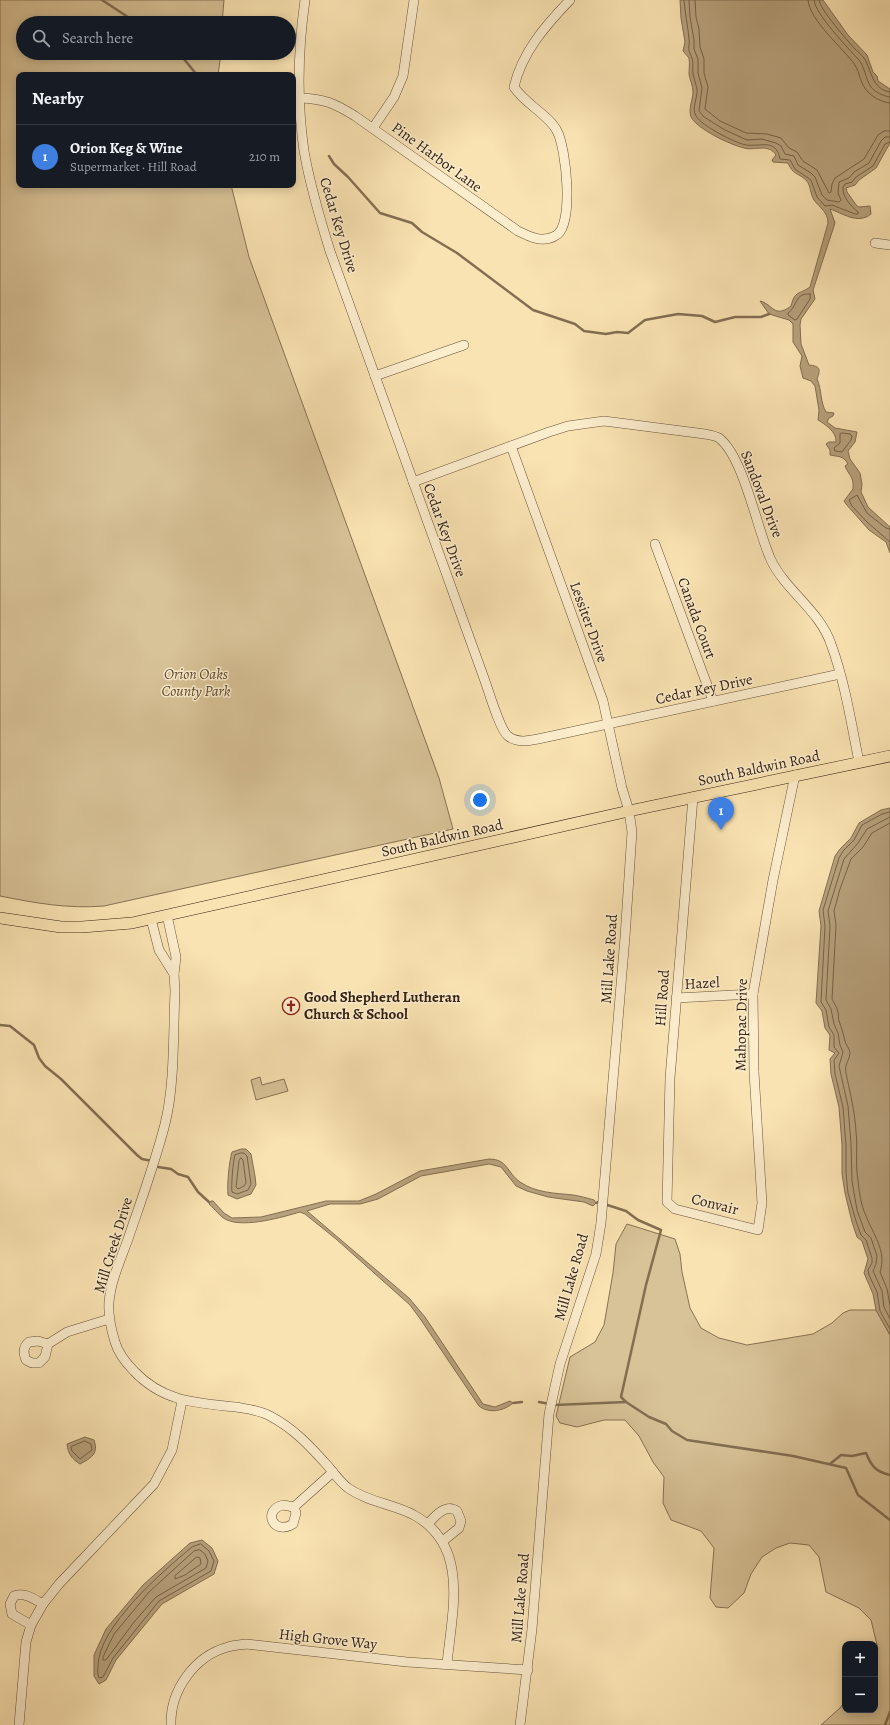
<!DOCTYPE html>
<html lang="en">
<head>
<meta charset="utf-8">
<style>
  :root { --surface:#171b24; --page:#242831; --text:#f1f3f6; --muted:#9ea1a6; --line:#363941; --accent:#c59692 }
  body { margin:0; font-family:Alegreya,serif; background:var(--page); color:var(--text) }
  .controls { position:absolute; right:12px; bottom:12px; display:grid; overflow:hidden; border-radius:8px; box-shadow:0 2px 10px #0003 }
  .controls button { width:36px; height:36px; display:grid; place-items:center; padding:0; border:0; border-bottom:1px solid var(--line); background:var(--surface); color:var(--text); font:20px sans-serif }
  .you { position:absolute; left:480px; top:800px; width:14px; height:14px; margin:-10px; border:3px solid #fff; border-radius:50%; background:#1a73e8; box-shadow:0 0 0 6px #1a73e833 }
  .badge { display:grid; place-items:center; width:26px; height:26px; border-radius:50%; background:var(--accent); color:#fff; font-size:13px; font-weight:700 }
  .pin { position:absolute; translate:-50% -33px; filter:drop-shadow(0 1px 2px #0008) }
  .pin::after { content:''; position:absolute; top:21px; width:14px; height:12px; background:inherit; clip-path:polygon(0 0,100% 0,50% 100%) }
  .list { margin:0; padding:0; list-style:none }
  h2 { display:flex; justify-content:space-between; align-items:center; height:52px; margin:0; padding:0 16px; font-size:17px }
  h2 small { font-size:13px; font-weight:400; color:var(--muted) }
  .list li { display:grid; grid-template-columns:26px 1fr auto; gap:12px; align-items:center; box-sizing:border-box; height:64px; padding:0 16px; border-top:1px solid var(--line) }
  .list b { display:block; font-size:15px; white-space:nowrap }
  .list p { margin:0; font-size:13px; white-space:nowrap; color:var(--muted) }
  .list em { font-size:13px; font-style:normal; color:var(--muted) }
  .icon { flex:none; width:22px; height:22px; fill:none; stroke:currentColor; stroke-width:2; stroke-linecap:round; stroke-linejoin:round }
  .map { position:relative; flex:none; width:890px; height:1725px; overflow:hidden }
  .search { position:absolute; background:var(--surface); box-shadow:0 2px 10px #0003; left:16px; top:16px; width:280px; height:44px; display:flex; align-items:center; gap:10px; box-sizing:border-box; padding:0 14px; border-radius:22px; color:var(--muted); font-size:15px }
  .panel { position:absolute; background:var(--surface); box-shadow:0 2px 10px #0003; left:16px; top:72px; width:280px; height:116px; border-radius:8px }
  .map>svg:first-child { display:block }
  .green { fill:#d8c297; stroke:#867254 }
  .water { fill:#b7a17c; stroke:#836e52 }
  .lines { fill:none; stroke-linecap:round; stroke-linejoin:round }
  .shore { stroke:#766147; stroke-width:1 }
  .stream { stroke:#836e52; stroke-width:2.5 }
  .minor-casing { stroke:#66523a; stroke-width:10 }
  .major-casing { stroke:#342112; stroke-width:12 }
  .minor { stroke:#fcedcd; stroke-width:9 }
  .major { stroke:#fae3b2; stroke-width:11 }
  .labels { text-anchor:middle; stroke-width:3; stroke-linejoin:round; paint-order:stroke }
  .street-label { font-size:15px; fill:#342112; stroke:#fcedcd }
  .park-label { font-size:15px; font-style:italic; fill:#5d4933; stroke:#fcedcd }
  .poi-label { font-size:15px; font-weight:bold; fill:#342112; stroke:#fcedcd; text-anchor:start }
</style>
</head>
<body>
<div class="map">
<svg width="890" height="1725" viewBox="0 0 890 1725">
  <rect width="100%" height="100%" fill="#fae3b2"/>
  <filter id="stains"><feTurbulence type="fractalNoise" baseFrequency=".005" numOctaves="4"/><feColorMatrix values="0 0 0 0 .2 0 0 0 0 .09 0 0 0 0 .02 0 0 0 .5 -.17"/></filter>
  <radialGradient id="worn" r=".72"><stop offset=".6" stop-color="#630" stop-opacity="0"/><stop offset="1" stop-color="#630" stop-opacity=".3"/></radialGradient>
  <g class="green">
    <path d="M 0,0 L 224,0 L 222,23 L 23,23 L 23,53 L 221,53 L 218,75 L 19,75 L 19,185 L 231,185 L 249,257 L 439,778 L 453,829 L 104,906 C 68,909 35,903 0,896 Z"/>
    <polygon points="260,1077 262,1085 284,1079 288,1091 256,1100 251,1080"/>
    <polygon points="627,1224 675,1239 680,1254 682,1272 690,1308 701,1328 719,1338 747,1345 813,1334 832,1323 843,1313 850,1310 876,1310 890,1335 890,1725 821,1725 840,1708 845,1701 845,1710 875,1710 875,1653 878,1649 871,1620 859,1608 826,1592 819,1557 809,1545 790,1543 776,1548 762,1557 751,1574 744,1593 728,1608 716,1607 710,1598 714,1548 701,1531 671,1520 663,1503 664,1477 653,1462 639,1436 625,1420 604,1420 577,1427 560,1423 556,1416 570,1357 595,1342 604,1325 613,1273 616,1244"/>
  </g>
  <g class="water">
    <path d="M 680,0 L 823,0 L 848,35 L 867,55 L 873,72 L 877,76 L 878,81 L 890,89 L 890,143 L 876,168 L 859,180 L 855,185 L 846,188 L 847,192 L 857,206 L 859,207 L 870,206 L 871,214 C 858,225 842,213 830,209 L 835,223 L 813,290 L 815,299 L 801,319 L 800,325 L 801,344 L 809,365 C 820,366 821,369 817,379 C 822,390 820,402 826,412 L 834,413 L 833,416 L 829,418 L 827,422 L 835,428 L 857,432 L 855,442 L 848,451 L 850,459 L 860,473 L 862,484 L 861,492 L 868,507 L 890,527 L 890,553 L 886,542 L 869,530 L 846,504 L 844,501 L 853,489 C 854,476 849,476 845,466 L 848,464 C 843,455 838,457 830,455 L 830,450 L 826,444 L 829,442 L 836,442 C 837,432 825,424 818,420 L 819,410 L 815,386 L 811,381 L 803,378 L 800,366 L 802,356 L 793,342 L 793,324 L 789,320 L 769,314 L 760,301 C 773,304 774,319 791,306 C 795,290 799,295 810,287 L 828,223 C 828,212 820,208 814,200 C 810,194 811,185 806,180 C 797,172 793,175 788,163 L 773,162 L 772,160 L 776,155 C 769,143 754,151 744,148 C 731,145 697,129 691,117 C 688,108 693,100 693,92 C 693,86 690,80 689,74 C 689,69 690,64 689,58 L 683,51 L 685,42 L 681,18 Z"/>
    <polygon points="890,808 890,1335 876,1310 873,1294 864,1273 868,1259 862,1241 857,1237 852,1222 845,1193 842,1174 842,1145 839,1107 831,1074 830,1059 835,1053 829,1050 830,1035 825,1028 822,1011 816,1003 821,926 819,911 835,856 840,849 851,838 859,823 881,810"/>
    <path d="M 241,1149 L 246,1149 L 251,1154 L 255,1176 L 256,1185 L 251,1194 L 237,1199 L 228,1195 C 227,1184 229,1162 232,1152 Z"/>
    <path d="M 489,1159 C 508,1159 507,1173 520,1182 C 536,1193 555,1193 573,1195 C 580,1196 587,1198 594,1200 L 596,1203 L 593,1206 L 584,1202 L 548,1197 L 527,1191 L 516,1186 L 501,1167 L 489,1164 L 421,1176 L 378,1199 L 360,1204 L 330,1204 L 307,1211 L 409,1298 L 425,1317 L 483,1404 L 495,1407 L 510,1401 L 513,1403 C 504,1411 489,1414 479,1406 L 421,1320 L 410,1305 L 336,1239 L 305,1214 L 300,1212 C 283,1217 245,1228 227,1220 C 220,1217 215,1209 209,1204 L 211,1201 L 213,1201 L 224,1213 L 232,1218 L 261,1217 L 326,1201 L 359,1201 L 376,1194 L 420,1171 Z"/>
    <path d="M 85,1437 L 94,1440 C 99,1454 91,1458 80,1464 C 72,1459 68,1454 67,1444 Z"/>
    <polygon points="202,1540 212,1548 218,1561 214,1574 162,1604 116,1660 106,1680 99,1684 94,1676 94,1655 106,1629 143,1585 190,1543"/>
  </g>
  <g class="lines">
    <g class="shore">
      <path d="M 684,0 C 685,14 688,26 689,39 C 690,43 688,48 689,51 C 695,64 692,62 693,74 C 694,79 696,84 697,89 C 698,98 691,108 696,116 C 702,126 735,143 746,145 C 761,147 776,138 780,159 L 790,160 L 795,169 L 811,180 L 817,197 L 825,206 L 832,205 L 855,214 L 858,214 L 858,212 C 851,206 842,197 843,187 L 845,184 L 852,182 L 856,177 L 873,166 L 885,144 L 890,142"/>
      <polyline points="689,0 690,17 694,40 694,49 698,59 698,73 702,88 699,111 704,117 725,130 747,140 762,139 776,143 781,146 785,154 794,156 798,165 811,173 815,177 822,195 827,200 839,202 841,200 838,193 839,182 849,178 854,172 869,163 881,141 885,137 890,137"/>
      <polyline points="695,0 696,17 699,29 700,47 704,59 704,73 708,87 705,109 720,121 746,133 767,134 781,138 789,148 797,152 803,161 817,170 829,193 831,192 832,184 835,178 864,159 878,135 884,131 890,131"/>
      <path d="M 808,0 C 809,20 844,49 855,65 C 860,73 860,84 868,92 C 874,98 882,102 890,103"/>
      <path d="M 814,0 C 815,14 848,48 858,59 C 865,66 865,79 871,87 C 875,92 883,96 890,97"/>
      <path d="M 819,0 C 820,10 848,41 855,49 C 858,52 862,55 864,58 C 872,70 871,89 890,92"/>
      <path d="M 810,294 L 810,299 L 797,319 L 795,320 L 788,315 L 788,313 C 798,306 794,293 810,294 Z"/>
      <polygon points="842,433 850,434 852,436 851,440 842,452 835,451 834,448 840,443 840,434"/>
      <polyline points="890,529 886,528 867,513 857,495 849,500 852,506 867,522 890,542"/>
      <polyline points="890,812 882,814 862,825 854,840 843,851 839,858 823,910 825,926 821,1002 826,1010 829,1027 834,1035 834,1047 839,1053 834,1060 835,1074 843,1107 846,1145 846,1173 848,1193 856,1221 861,1235 866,1240 872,1258 872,1263 868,1270 869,1275 877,1292 880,1311 890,1329"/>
      <polyline points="890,817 867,829 858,843 844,859 828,911 830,926 826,1000 831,1009 834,1024 838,1033 840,1045 843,1052 839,1066 848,1106 851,1144 852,1181 857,1210 865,1232 871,1238 877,1256 876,1264 873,1271 882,1291 884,1307 890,1319"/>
      <path d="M 890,823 L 872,833 L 863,847 L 851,859 L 840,889 L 834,911 L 836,925 L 832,999 C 834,1003 837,1007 838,1012 C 839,1015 838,1019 839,1021 C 842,1029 843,1033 845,1041 C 846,1045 849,1048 850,1052 C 850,1060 844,1065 846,1073 C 850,1093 855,1112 856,1132 C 858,1148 855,1164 858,1180 C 859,1192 861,1205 866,1216 C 873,1234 887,1251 880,1272 L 887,1289 L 890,1305"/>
      <path d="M 241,1153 L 244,1153 L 247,1156 L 251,1184 L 248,1190 L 237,1194 L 232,1192 C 231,1186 233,1161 235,1155 Z"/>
      <polygon points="241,1158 243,1160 246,1183 244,1186 238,1189 236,1187 239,1161"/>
      <polygon points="85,1441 91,1444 92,1450 80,1459 72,1451 71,1447"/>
      <path d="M 201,1544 L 209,1551 L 214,1561 L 211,1571 L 159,1601 L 113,1658 L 103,1677 L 99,1678 C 97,1674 98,1670 98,1666 C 98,1627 163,1571 192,1547 Z"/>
      <polygon points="200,1550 205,1554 208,1561 206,1568 156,1597 134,1622 106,1660 103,1660 103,1657 114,1634 149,1592 194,1551"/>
      <polygon points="197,1557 200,1558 201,1564 185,1575 175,1579 175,1576"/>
    </g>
    <g class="stream">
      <polyline points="102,0 137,23"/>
      <polyline points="179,53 197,75"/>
      <polyline points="329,156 334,164 348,177 380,213 412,223 422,232 457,253 533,310 575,324 584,331 606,334 617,332 628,333 645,320 678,314 702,316 715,322 735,317 761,317 769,314"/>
      <polyline points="0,1025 10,1026 34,1045 39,1058 45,1066 61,1079 137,1155 142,1159 152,1161"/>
      <polyline points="156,1165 158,1167 171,1169 178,1174 188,1177 198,1192 209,1202"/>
      <polyline points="596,1203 598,1202 626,1211 638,1220 661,1230 646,1285 621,1397 626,1402 649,1417 666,1424 672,1431 687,1440 793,1456 846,1468 858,1495 890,1520"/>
      <polyline points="539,1402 555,1405 626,1402"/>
      <polyline points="513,1403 522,1402"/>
      <path d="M 830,1464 L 841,1455 L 852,1456 L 866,1453 C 872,1467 875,1471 890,1475"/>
      <polyline points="885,1725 890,1712"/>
    </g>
    <defs>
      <g id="minor">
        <path d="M 305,0 C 298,49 297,102 304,151 C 310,185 320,219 330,251 L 485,681 C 489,692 500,730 508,736 C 517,743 528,741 538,739 L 840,674"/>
        <path d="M 300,98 C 325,99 334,103 355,116 L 518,231 C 530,237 542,243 555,236 C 575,227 566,147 557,131 C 549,115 525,104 514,87 C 522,52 546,25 570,0"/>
        <polyline points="373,128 394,97 403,76 414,0"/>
        <polyline points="875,243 890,245"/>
        <polyline points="375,376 464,345"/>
        <polyline points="511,446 603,701 622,788 629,811 632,832 625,937 601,1223 596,1254 560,1364 549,1414 532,1629 520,1725"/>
        <path d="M 413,482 L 549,432 L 568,426 L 604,421 L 705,434 C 710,435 716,436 719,438 C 744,457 757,530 771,560 C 786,591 820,611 831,644 C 845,682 851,722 859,762"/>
        <polyline points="655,544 713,701"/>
        <polyline points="693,797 670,1078 667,1202 675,1209 758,1230 762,1203 754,1072 753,994 773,880 795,775"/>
        <path d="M 167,915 L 176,957 L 174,974 L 175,991 C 173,1033 175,1084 165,1124 C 155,1163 141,1201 128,1239 C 121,1259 111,1280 109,1302 C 108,1316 111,1329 115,1342 C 118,1352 126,1363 134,1371 C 163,1402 196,1403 236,1407 C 247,1409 260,1410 270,1416 C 293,1428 309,1445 327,1465 C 333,1472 340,1482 348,1488 C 368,1502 393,1504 414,1515 C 470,1546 452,1611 447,1664"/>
        <polyline points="151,919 159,950 174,974"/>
        <polyline points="676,998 753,994"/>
        <path d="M 48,1344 L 45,1357 L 39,1363 L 32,1363 L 26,1360 C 23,1352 23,1347 29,1342 L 38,1341 L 48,1344 L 67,1332 L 109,1319"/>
        <path d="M 283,1505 L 294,1507 L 296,1513 L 293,1524 C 273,1536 262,1510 283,1505 Z"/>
        <polyline points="294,1507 333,1472"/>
        <path d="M 428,1524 C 435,1516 446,1503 457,1511 L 461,1521 L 459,1528 L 443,1541"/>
        <path d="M 31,1625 L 12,1614 L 10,1604 L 14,1596 C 25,1592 34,1599 43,1604"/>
        <polyline points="19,1725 26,1642 31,1625 43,1604 59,1584 154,1484 172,1450 182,1401"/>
        <path d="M 171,1725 C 170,1691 194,1656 228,1647 C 234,1645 240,1645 246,1644 L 407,1662 L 528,1670"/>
      </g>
      <polyline id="major" points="0,918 61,927 82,927 132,923 629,811 890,756"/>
    </defs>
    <use href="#minor" class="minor-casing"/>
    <use href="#major" class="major-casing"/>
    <use href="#minor" class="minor"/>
    <use href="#major" class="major"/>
  </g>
  <defs>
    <symbol id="church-ring" viewBox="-11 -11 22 22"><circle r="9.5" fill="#fcedcd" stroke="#8f2418" stroke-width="1.5"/><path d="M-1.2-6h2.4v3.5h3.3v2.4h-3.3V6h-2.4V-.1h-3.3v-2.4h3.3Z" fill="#8f2418"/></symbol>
  </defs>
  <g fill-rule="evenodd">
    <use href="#church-ring" x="281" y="996" width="20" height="20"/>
  </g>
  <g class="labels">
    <g class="street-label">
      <text transform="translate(437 157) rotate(36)" y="5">Pine Harbor Lane</text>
      <text transform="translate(339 225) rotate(73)" y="5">Cedar Key Drive</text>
      <text transform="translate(762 494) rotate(69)" y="5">Sandoval Drive</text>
      <text transform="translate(445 530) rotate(70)" y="5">Cedar Key Drive</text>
      <text transform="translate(697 618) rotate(70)" y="5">Canada Court</text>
      <text transform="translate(589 622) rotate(70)" y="5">Lessiter Drive</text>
      <text transform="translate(704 689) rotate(-12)" y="5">Cedar Key Drive</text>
      <text transform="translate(759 768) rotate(-12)" y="5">South Baldwin Road</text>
      <text transform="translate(442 838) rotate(-13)" y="5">South Baldwin Road</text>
      <text transform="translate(609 959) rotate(-86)" y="5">Mill Lake Road</text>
      <text transform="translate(702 983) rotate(-3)" y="5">Hazel</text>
      <text transform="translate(662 998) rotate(-86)" y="5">Hill Road</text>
      <text transform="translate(741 1025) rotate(-89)" y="5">Mahopac Drive</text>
      <text transform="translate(715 1204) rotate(14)" y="5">Convair</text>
      <text transform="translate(113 1245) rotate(-73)" y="5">Mill Creek Drive</text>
      <text transform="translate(571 1277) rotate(-74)" y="5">Mill Lake Road</text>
      <text transform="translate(520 1598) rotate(-85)" y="5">Mill Lake Road</text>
      <text transform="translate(328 1639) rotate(6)" y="5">High Grove Way</text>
    </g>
    <g class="park-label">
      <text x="196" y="679">Orion Oaks<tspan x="196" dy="17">County Park</tspan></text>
    </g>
    <g class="poi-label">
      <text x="304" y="1002">Good Shepherd Lutheran<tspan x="304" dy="17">Church &amp; School</tspan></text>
    </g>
  </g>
  <rect width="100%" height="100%" filter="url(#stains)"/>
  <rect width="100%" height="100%" fill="url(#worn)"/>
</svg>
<div class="controls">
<button>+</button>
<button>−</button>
</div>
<div class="you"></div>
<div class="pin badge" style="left:721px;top:830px;background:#3f7fe0">1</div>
<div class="search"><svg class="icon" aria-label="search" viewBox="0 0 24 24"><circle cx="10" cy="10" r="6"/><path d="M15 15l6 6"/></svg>Search here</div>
<section class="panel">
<h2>Nearby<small></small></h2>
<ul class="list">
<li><span class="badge" style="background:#3f7fe0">1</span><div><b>Orion Keg &amp; Wine</b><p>Supermarket · Hill Road</p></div><em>210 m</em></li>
</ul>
</section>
</div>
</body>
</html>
